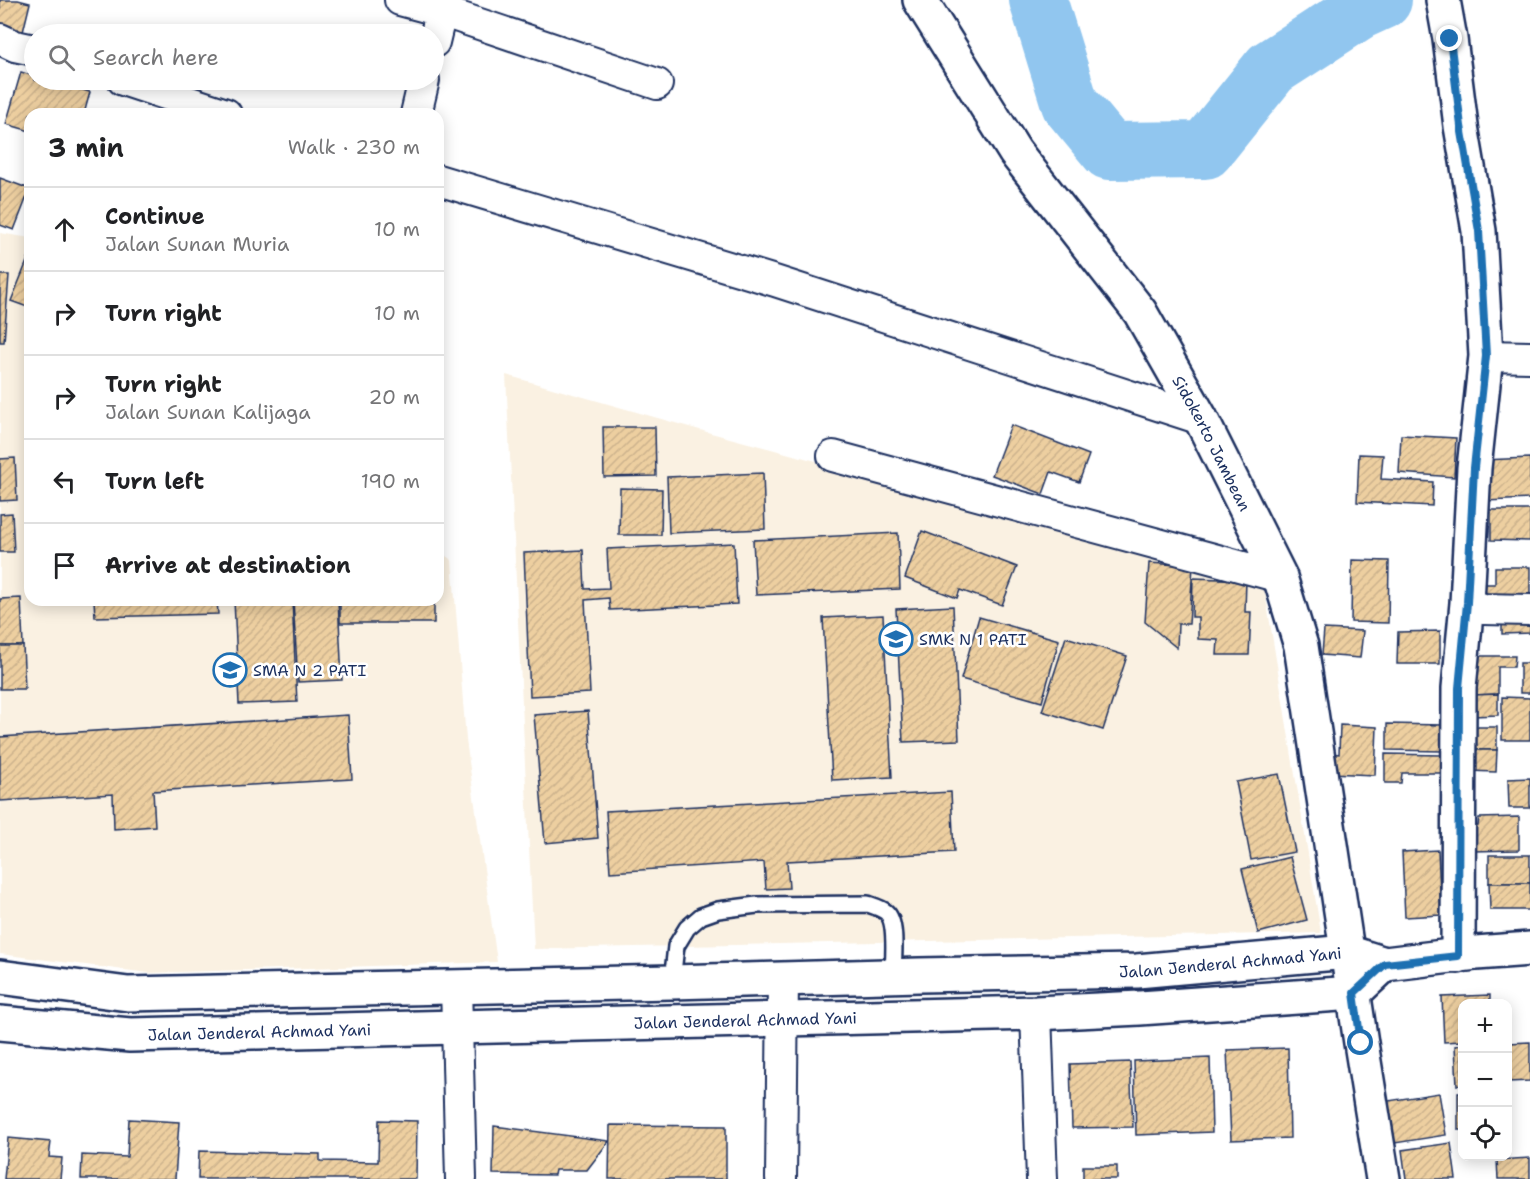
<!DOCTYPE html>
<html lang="en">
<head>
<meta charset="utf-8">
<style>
  :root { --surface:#fff; --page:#f2f2f2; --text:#202124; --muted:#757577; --line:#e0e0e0 }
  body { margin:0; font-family:"Shantell Sans",sans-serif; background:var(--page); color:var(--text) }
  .controls { position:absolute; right:18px; bottom:18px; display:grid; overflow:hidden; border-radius:12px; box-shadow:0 3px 15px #0003 }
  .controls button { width:54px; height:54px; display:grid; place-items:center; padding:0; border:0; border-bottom:2px solid var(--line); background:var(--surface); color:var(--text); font:30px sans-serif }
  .stop { position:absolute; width:18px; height:18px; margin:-14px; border:4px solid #1f6fb2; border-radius:50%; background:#fff }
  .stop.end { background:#1f6fb2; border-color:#fff; box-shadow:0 2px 6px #0008 }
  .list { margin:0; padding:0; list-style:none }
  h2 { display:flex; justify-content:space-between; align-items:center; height:78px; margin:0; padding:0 24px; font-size:26px }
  h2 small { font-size:20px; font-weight:400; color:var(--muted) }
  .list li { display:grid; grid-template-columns:39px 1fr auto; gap:18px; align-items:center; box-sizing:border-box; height:84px; padding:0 24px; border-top:2px solid var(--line) }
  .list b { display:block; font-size:22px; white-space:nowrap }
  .list p { margin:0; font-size:20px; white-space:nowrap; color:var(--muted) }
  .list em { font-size:20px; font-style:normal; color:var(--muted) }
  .icon { flex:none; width:33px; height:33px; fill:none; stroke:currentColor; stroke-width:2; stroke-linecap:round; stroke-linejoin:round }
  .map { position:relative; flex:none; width:1530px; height:1179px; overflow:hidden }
  .search { position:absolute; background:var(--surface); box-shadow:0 3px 15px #0003; left:24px; top:24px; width:420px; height:66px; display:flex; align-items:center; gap:15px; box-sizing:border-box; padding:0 21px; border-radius:33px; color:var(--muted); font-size:22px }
  .panel { position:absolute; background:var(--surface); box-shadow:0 3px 15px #0003; left:24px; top:108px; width:420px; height:498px; border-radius:18px }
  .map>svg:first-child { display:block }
  .built { fill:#faf1e2 }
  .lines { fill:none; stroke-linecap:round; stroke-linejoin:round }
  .river { stroke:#91c6ef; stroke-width:58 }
  .building { fill:url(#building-hatch); stroke:#1b2f5e; stroke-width:1.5 }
  .lane-casing { stroke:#1b2f5e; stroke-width:20 }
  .street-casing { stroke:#1b2f5e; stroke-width:34 }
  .secondary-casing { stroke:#1b2f5e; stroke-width:38 }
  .lane { stroke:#fff; stroke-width:15 }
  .street { stroke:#fff; stroke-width:30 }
  .secondary { stroke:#fff; stroke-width:33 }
  .route { stroke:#1f6fb2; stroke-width:8 }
  .labels { text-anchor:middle; stroke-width:5; stroke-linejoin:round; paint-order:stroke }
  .street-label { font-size:16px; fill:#1b2f5e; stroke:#fff }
  .poi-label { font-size:16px; fill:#1b2f5e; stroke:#fff; text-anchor:start }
</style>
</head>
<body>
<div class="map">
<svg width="1530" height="1179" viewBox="0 0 1530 1179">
  <defs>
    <pattern id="building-hatch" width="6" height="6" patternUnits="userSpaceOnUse" patternTransform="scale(1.5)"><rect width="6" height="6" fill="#edcfa0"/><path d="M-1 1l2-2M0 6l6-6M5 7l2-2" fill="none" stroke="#cbb28c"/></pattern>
  </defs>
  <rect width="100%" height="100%" fill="#fff"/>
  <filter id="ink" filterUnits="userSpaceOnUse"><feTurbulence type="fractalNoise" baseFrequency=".0167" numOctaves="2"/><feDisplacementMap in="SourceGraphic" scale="12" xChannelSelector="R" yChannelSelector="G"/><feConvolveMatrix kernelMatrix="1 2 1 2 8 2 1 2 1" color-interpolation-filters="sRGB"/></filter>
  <g filter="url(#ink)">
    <g class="built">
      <polygon points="0,233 30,238 30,600 438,600 438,551 452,560 466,740 497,962 148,973 0,954"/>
      <polygon points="506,375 707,432 1263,580 1321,933 534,949"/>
    </g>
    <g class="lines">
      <polyline class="river" points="1038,0 1070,104 1109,151 1205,150 1271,68 1359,11 1383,0"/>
    </g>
    <g class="building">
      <polygon points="0,0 18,0 30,3 22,36 0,30"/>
      <polygon points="21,72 34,76 34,80 46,80 90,92 84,114 30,114 30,131 6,124"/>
      <polygon points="0,178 30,189 14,230 0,225"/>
      <polygon points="30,254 30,308 11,301"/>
      <polygon points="0,275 9,275 4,342 0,342"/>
      <polygon points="1011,425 1089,455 1079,482 1051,472 1043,494 992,475"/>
      <polygon points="603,427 655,427 656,476 604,477"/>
      <polygon points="1401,435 1456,438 1454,477 1399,473"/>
      <polygon points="1359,454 1383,455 1381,479 1433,482 1432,506 1357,502"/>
      <polygon points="15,458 17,500 0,501 0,459"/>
      <polygon points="1530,458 1530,499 1485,501 1483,460"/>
      <polygon points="763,473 765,529 669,533 667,477"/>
      <polygon points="620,488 662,489 661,535 619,535"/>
      <polygon points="1491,510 1530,510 1530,541 1491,540"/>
      <polygon points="12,513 14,552 0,552 0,514"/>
      <polygon points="922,531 1017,567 1002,605 960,590 957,598 905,578"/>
      <polygon points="898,533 900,589 756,595 753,540"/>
      <polygon points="734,543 737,604 610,610 609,598 585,600 590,693 530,696 524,553 583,550 585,589 609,588 607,549"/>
      <polygon points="1352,560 1389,561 1388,623 1351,622"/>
      <polygon points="1149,563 1193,566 1189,624 1178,624 1177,648 1145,622"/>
      <polygon points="1495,567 1530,567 1530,606 1484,606 1484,584 1495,584"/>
      <polygon points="1193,578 1246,580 1245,612 1251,612 1249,655 1217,655 1218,640 1198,639 1198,617 1192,617"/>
      <polygon points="21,598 23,646 0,646 0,599"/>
      <polygon points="94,600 217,600 218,614 95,617"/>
      <polygon points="234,600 292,600 297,702 239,704"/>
      <polygon points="293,600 338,600 342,680 298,682"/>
      <rect x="340" y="600" width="94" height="23"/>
      <polygon points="953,606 959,740 903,742 896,609"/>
      <polygon points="1502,613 1530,613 1530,633 1502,634"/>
      <polygon points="883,615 892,777 832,780 823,618"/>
      <polygon points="979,617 1059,640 1042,702 961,679"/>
      <polygon points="1324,629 1363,631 1360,658 1322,655"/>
      <polygon points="1440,631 1440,664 1397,664 1398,632"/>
      <polygon points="1066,637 1127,656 1103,730 1042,711"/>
      <polygon points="0,646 23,646 25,689 0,689"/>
      <polygon points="1472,656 1515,656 1514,667 1498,667 1498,694 1473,695"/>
      <rect x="1520" y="663" width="10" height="30"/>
      <polygon points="1498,694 1498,715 1473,716 1473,695"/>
      <polygon points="1502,697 1530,698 1530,740 1502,740"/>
      <polygon points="588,711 598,838 545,843 534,715"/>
      <polygon points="348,715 352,779 153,791 155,826 114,829 113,794 0,801 0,737"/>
      <polygon points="1387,724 1443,725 1442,751 1387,750"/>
      <polygon points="1340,725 1377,727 1375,775 1329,773 1330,753 1339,754"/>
      <rect x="1468" y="727" width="29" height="23"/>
      <polygon points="1468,750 1497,750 1496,772 1468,771"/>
      <polygon points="1385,754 1441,755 1441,773 1402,773 1401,783 1385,783"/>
      <polygon points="1279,774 1295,852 1251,860 1236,782"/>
      <polygon points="1530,778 1530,808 1509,808 1508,779"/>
      <polygon points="951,792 954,852 787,861 789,888 766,889 764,862 610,872 606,811"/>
      <polygon points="1519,817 1519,850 1471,851 1471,826 1478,826 1479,818"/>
      <polygon points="1438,850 1441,915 1405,917 1402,852"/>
      <rect x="1489" y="855" width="41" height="28"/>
      <polygon points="1290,857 1307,920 1258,933 1242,869"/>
      <polygon points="1489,883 1530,883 1530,910 1490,910"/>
      <polygon points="1490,995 1490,1004 1462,1004 1462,1041 1444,1042 1442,997"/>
      <polygon points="1530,1042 1530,1081 1508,1082 1508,1043"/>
      <polygon points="1462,1045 1462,1084 1457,1085 1455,1046"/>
      <polygon points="1288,1048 1290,1138 1231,1140 1227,1050"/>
      <polygon points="1210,1058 1212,1132 1136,1135 1134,1061"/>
      <polygon points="1130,1062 1133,1127 1072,1128 1070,1064"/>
      <polygon points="1439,1093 1446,1135 1395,1143 1388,1101"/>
      <rect x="1458" y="1093" width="4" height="37"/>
      <polygon points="129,1119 179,1122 175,1179 81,1179 82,1155 127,1157"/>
      <polygon points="379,1120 417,1121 416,1179 198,1179 199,1151 320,1154 320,1161 378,1162"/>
      <polygon points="610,1125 726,1126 726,1179 609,1179"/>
      <polygon points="494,1126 609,1141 587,1170 555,1170 554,1175 493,1174"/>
      <polygon points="8,1138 51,1142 49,1157 62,1158 60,1179 4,1179"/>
      <polygon points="1451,1143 1456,1179 1406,1179 1402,1150"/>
      <polygon points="1530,1158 1530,1179 1498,1179 1497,1160"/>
      <rect x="1083" y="1166" width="34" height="13"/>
    </g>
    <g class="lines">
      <defs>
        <path id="lane" d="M 672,982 L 676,946 L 687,928 L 701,916 L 718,910 L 757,905 L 868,904 C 874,906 881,908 886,912 C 898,922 893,961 893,976"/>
        <g id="street">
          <polyline points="400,0 441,11 657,84"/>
          <polyline points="0,39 15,46 34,50"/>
          <polyline points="434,42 444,0"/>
          <polyline points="123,80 226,114"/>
          <polyline points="416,114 424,80"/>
          <polyline points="438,180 775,281 1201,419"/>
          <polyline points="1486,356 1530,357"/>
          <polyline points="833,456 1280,577"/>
          <polyline points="1467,603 1483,609 1530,610"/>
          <polyline points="456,986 461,1179"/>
          <polyline points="1036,1013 1042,1179"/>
          <polyline points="781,1179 783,979"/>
        </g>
        <g id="secondary">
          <path id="s1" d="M 920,0 L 1015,152 L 1140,312 L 1201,419 L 1280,577 L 1301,646 L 1361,1043 L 1383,1179"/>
          <polyline points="1443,0 1450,39 1461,126 1479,231 1486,356 1474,468 1467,603 1459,688 1458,956"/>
          <path id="s2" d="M 0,977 L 128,994 L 672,982 L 919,975 L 1137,971 L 1347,952 L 1385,964 L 1476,953 L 1530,949"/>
          <path id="s3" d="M 0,1023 L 130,1035 L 1036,1013 L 1140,1008 L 1354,993 L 1385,964"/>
        </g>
      </defs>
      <use href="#lane" class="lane-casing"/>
      <use href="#street" class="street-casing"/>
      <use href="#secondary" class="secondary-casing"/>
      <use href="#lane" class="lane"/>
      <use href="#street" class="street"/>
      <use href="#secondary" class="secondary"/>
    </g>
  </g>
  <g class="lines" filter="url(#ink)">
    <polyline class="route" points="1361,1043 1354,993 1385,964 1458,956 1459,688 1467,603 1474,468 1486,356 1479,231 1461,126 1450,39"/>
  </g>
  <defs>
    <symbol id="school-ring" viewBox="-11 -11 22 22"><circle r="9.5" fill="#fff" stroke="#1f6fb2" stroke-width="1.5"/><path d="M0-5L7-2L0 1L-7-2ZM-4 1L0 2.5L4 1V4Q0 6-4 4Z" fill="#1f6fb2"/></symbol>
  </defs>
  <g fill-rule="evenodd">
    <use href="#school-ring" x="877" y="620" width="38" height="38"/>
    <use href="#school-ring" x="211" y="651" width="38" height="38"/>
  </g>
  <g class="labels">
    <g class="street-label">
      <text dy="6" stroke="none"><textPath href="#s1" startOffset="532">Sidokerto Jambean</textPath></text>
      <text dy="6" stroke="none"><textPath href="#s2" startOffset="1232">Jalan Jenderal Achmad Yani</textPath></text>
      <text dy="6" stroke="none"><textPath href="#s3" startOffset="746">Jalan Jenderal Achmad Yani</textPath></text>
      <text dy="6" stroke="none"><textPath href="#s3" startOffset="260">Jalan Jenderal Achmad Yani</textPath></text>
    </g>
    <g class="poi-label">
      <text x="919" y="645">SMK N 1 PATI</text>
      <text x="253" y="676">SMA N 2 PATI</text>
    </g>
  </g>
</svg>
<div class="controls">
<button>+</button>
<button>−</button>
<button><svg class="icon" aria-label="locate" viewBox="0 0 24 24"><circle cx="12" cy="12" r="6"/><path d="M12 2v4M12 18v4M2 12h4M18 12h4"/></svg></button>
</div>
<div class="stop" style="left:1361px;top:1043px"></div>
<div class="stop end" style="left:1450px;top:39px"></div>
<div class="search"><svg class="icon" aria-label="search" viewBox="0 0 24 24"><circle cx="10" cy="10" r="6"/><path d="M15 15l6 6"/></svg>Search here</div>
<section class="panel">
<h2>3 min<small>Walk · 230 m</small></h2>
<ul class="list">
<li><svg class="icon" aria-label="ahead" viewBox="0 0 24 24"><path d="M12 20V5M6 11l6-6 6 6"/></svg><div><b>Continue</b><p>Jalan Sunan Muria</p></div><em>10 m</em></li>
<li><svg class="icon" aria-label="right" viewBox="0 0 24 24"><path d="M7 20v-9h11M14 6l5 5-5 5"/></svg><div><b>Turn right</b></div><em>10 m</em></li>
<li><svg class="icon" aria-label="right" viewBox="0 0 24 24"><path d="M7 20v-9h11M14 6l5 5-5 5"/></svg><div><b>Turn right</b><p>Jalan Sunan Kalijaga</p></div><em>20 m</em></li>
<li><svg class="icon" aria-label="left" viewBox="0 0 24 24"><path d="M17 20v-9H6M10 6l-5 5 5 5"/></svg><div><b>Turn left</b></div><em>190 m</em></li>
<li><svg class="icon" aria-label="arrive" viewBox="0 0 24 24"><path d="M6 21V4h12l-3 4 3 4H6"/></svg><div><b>Arrive at destination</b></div></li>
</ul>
</section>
</div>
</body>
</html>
